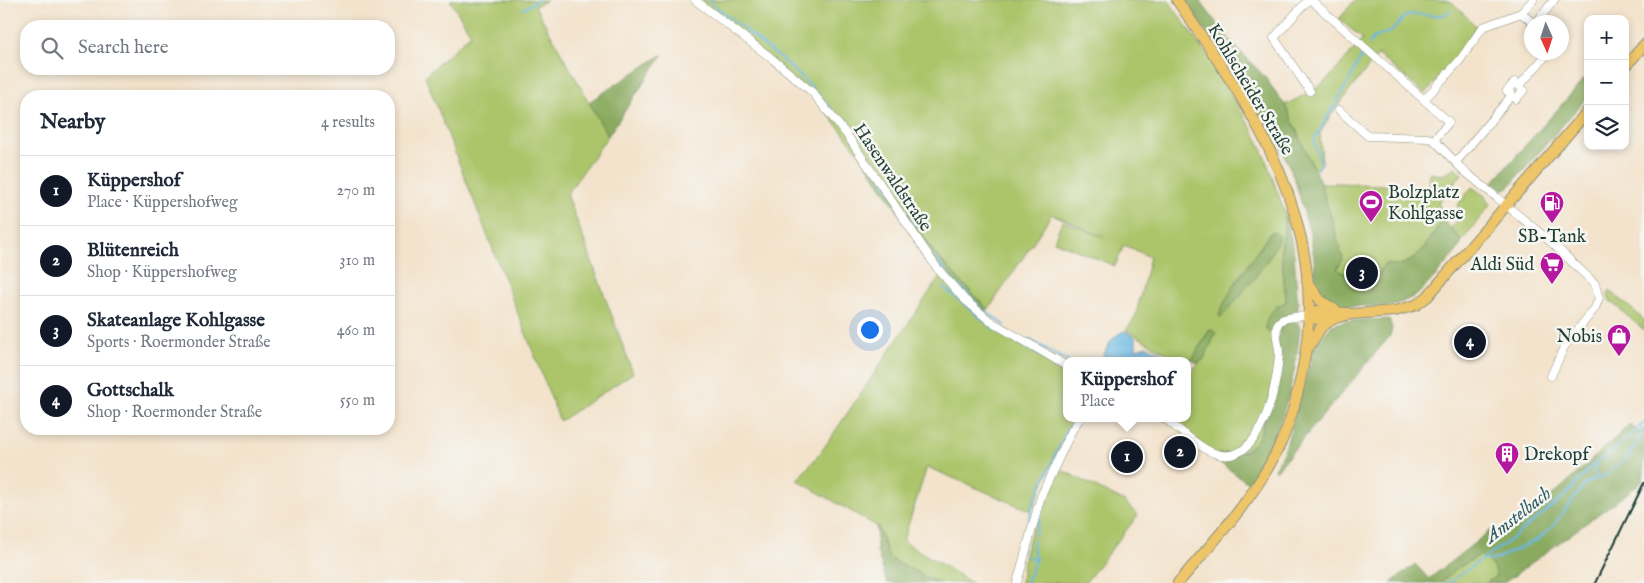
<!DOCTYPE html>
<html lang="en">
<head>
<meta charset="utf-8">
<style>
  :root { --surface:#fff; --page:#f6f6f7; --text:#1f2937; --muted:#747a83; --line:#e0e1e3; --accent:#111827 }
  body { margin:0; font-family:"IM FELL English",serif; background:var(--page); color:var(--text) }
  .controls { position:absolute; right:15px; top:15px; display:grid; overflow:hidden; border-radius:10px; box-shadow:0 2px 8px #0003 }
  .controls button { width:45px; height:45px; display:grid; place-items:center; padding:0; border:0; border-bottom:1px solid var(--line); background:var(--surface); color:var(--text); font:25px sans-serif }
  .compass { position:absolute; left:1524px; top:15px; width:45px; height:45px; border-radius:50%; background:var(--surface); box-shadow:0 2px 8px #0003; rotate:177deg }
  .you { position:absolute; left:869px; top:329px; width:18px; height:18px; margin:-12px; border:4px solid #fff; border-radius:50%; background:#1a73e8; box-shadow:0 0 0 8px #1a73e833 }
  .badge { display:grid; place-items:center; width:32px; height:32px; border-radius:50%; background:var(--accent); color:#fff; font-size:16px; font-weight:700 }
  .pin { position:absolute; translate:-50% -50%; border:2px solid #fff; box-shadow:0 1px 5px #0006 }
  .popup { position:absolute; left:1063px; top:357px; width:128px; height:65px; box-sizing:border-box; display:grid; place-content:center; border-radius:10px; background:var(--surface); filter:drop-shadow(0 1px 4px #0005); font-size:16px; white-space:nowrap; color:var(--muted) }
  .popup b { font-size:19px; color:var(--text) }
  .popup::after { content:''; position:absolute; left:50%; top:100%; margin-left:-10px; border:10px solid transparent; border-top-color:var(--surface) }
  .list { margin:0; padding:0; list-style:none }
  h2 { display:flex; justify-content:space-between; align-items:center; height:65px; margin:0; padding:0 20px; font-size:21px }
  h2 small { font-size:16px; font-weight:400; color:var(--muted) }
  .list li { display:grid; grid-template-columns:32px 1fr auto; gap:15px; align-items:center; box-sizing:border-box; height:70px; padding:0 20px; border-top:1px solid var(--line) }
  .list b { display:block; font-size:19px; white-space:nowrap }
  .list p { margin:0; font-size:16px; white-space:nowrap; color:var(--muted) }
  .list em { font-size:16px; font-style:normal; color:var(--muted) }
  .icon { flex:none; width:28px; height:28px; fill:none; stroke:currentColor; stroke-width:2; stroke-linecap:round; stroke-linejoin:round }
  .map { position:relative; flex:none; width:1644px; height:583px; overflow:hidden }
  .search { position:absolute; background:var(--surface); box-shadow:0 2px 8px #0003; left:20px; top:20px; width:375px; height:55px; display:flex; align-items:center; gap:12px; box-sizing:border-box; padding:0 18px; border-radius:20px; color:var(--muted); font-size:19px }
  .panel { position:absolute; background:var(--surface); box-shadow:0 2px 8px #0003; left:20px; top:90px; width:375px; height:345px; border-radius:20px }
  .map>svg:first-child { display:block }
  .green { fill:#acc56b; stroke:#668150; fill-rule:evenodd }
  .forest { fill:#89aa5f; stroke:#54744a }
  .water { fill:#68b7e2; stroke:#447a8b }
  .lines { fill:none; stroke-linecap:round; stroke-linejoin:round }
  .stream { stroke:#68b7e2; stroke-width:2 }
  .minor-casing { stroke:#899080; stroke-width:9 }
  .major-casing { stroke:#899080; stroke-width:12 }
  .minor { stroke:#fff; stroke-width:8 }
  .major { stroke:#eec569; stroke-width:10 }
  .rail { stroke:#1f3d34; stroke-width:2 }
  .labels { text-anchor:middle; stroke-width:5; stroke-linejoin:round; paint-order:stroke }
  .street-label { font-size:18px; fill:#1f3d34; stroke:#f6f6f2 }
  .poi-label { font-size:18px; fill:#1f3d34; stroke:#f6f6f2; text-anchor:start }
  .water-label { font-size:19px; font-style:italic; fill:#315c60; stroke:#f6f6f2 }
</style>
</head>
<body>
<div class="map">
<svg width="1644" height="583" viewBox="0 0 1644 583">
  <rect width="100%" height="100%" fill="#f6f6f2"/>
  <filter id="ink" filterUnits="userSpaceOnUse"><feTurbulence type="fractalNoise" baseFrequency=".02" numOctaves="2"/><feDisplacementMap in="SourceGraphic" scale="10" xChannelSelector="R" yChannelSelector="G"/><feConvolveMatrix kernelMatrix="1 2 1 2 8 2 1 2 1" color-interpolation-filters="sRGB"/></filter>
  <filter id="wash" filterUnits="userSpaceOnUse"><feTurbulence type="fractalNoise" baseFrequency=".0096" numOctaves="4" result="noise"/><feDisplacementMap in="SourceGraphic" scale="20" xChannelSelector="R" yChannelSelector="G"/><feGaussianBlur stdDeviation="1.12" result="paint"/><feColorMatrix in="noise" values="0 0 0 0 0 0 0 0 0 0 0 0 0 0 0 0 0 1.4 0 .05"/><feComposite in="paint" operator="in"/></filter>
  <g filter="url(#wash)">
    <rect width="100%" height="100%" fill="#f3e3cc"/>
    <g class="green">
      <polygon points="450,0 547,0 535,6 608,136 567,194 633,373 560,421 425,76 471,34"/>
      <path d="M 695,0 L 1168,0 L 1211,61 L 1250,126 L 1261,146 L 1286,216 L 1284,216 L 1284,232 L 1281,249 L 1286,302 L 1277,306 L 1274,332 L 1280,358 L 1259,437 C 1247,455 1233,453 1212,455 L 1165,418 L 1187,418 C 1187,395 1182,374 1204,359 L 1209,330 L 1192,360 L 1173,357 L 1126,330 L 1135,318 L 1150,257 L 1124,245 L 1115,266 L 1054,241 L 1062,221 L 1104,237 L 1052,214 L 988,310 L 936,255 L 909,215 L 811,93 ZM 1269,234 L 1277,241 L 1254,279 L 1235,284 Z"/>
      <polygon points="1355,0 1447,0 1453,3 1476,26 1461,53 1425,94 1378,55 1335,109 1320,133 1322,164 1314,169 1285,105 1316,89 1330,77 1363,39 1339,19"/>
      <path d="M 1455,167 L 1462,174 L 1438,204 L 1446,215 C 1436,229 1420,260 1403,264 C 1397,266 1390,264 1384,264 L 1377,278 L 1363,285 L 1337,269 L 1343,259 L 1321,184 L 1337,183 L 1429,187 L 1429,173 L 1443,175 Z"/>
      <polygon points="1472,187 1485,196 1490,205 1462,241 1451,228 1464,212 1457,206"/>
      <polygon points="941,275 990,321 1067,366 1067,418 1076,418 1069,427 1031,511 927,467 903,541 972,583 938,583 889,558 878,527 797,480 821,452"/>
      <polygon points="1610,290 1644,320 1644,330 1609,300 1608,294"/>
      <path d="M 1056,467 L 1117,498 L 1125,502 L 1138,515 L 1085,583 L 1021,583 C 1021,550 1044,499 1056,467 Z"/>
      <path d="M 1480,555 C 1487,561 1495,566 1496,576 L 1486,583 L 1440,583 L 1456,569 Z"/>
    </g>
    <g class="forest">
      <path d="M 1185,0 L 1199,0 L 1232,43 L 1264,76 L 1285,105 L 1321,184 L 1343,259 L 1337,269 L 1363,285 L 1377,278 L 1384,264 C 1390,264 1397,266 1403,264 C 1421,259 1433,234 1443,220 L 1451,228 L 1462,241 L 1457,251 L 1432,280 L 1417,295 L 1400,303 L 1387,306 L 1351,306 L 1333,303 L 1324,298 L 1316,286 L 1314,258 L 1310,234 L 1295,180 L 1283,152 L 1265,122 Z"/>
      <polygon points="663,54 608,136 589,102"/>
      <polygon points="1588,75 1588,96 1509,187 1502,190 1492,183"/>
      <polygon points="865,162 875,162 936,255 988,310 984,316 941,275"/>
      <path d="M 1284,216 L 1286,216 L 1294,254 L 1298,306 L 1297,311 L 1272,334 L 1268,332 L 1265,328 C 1267,313 1273,308 1286,302 L 1281,249 L 1284,232 Z"/>
      <path d="M 1273,232 L 1277,234 L 1279,237 C 1270,264 1239,296 1221,318 L 1219,315 C 1230,285 1253,261 1269,234 Z"/>
      <polygon points="1389,319 1392,328 1390,336 1276,471 1274,469 1285,449 1316,344 1332,325 1345,321"/>
      <path d="M 1288,321 L 1298,323 L 1300,328 C 1295,387 1280,434 1248,483 L 1212,457 L 1212,455 L 1246,451 L 1254,444 L 1259,437 L 1273,396 L 1279,329 L 1282,324 Z"/>
      <polygon points="1210,329 1216,333 1204,359 1197,363 1192,360"/>
      <path d="M 1630,424 L 1638,432 L 1644,430 L 1644,475 L 1641,483 L 1504,583 L 1486,583 L 1496,576 C 1496,566 1487,561 1480,555 L 1456,569 L 1440,583 L 1391,583 L 1415,564 L 1429,579 L 1491,530 L 1495,539 C 1545,506 1587,464 1630,424 Z"/>
      <polygon points="876,525 878,527 889,558 938,583 887,583 877,551"/>
    </g>
    <path class="water" d="M 1125,331 L 1136,338 L 1136,349 L 1147,346 L 1161,353 L 1159,361 L 1101,361 C 1106,349 1112,334 1125,331 Z"/>
    <g class="lines">
      <g class="stream">
        <polyline points="708,0 786,63 813,88"/>
        <polyline points="523,9 538,0"/>
        <path d="M 1369,45 L 1372,39 C 1379,34 1388,35 1394,29 C 1399,24 1401,17 1409,15 C 1423,11 1439,22 1451,10"/>
        <polyline points="816,92 846,125 860,145"/>
        <polyline points="864,150 913,225"/>
        <polyline points="1318,169 1321,163 1314,141 1316,136 1349,81 1357,64 1365,52"/>
        <polyline points="935,259 951,278"/>
        <polyline points="957,285 964,290 983,310 1005,325"/>
        <polyline points="943,287 994,329 1067,371"/>
        <polyline points="1028,339 1068,361"/>
        <polyline points="1596,479 1593,469 1597,465 1597,462"/>
        <polyline points="1035,536 1041,511 1055,475"/>
        <polyline points="1021,552 1033,503 1065,434 1075,418"/>
        <polyline points="1027,556 1036,560"/>
        <polyline points="1483,559 1489,561 1498,558 1537,540 1552,527 1586,483 1606,475 1625,460 1632,451 1643,430 1640,426"/>
        <polyline points="1026,583 1036,558 1032,548 1034,541"/>
        <polyline points="1448,583 1506,543 1554,505 1568,493 1593,464 1605,457 1644,423"/>
      </g>
    </g>
  </g>
  <g filter="url(#ink)">
    <g class="lines">
      <defs>
        <g id="minor">
          <polyline points="695,0 770,57 812,92 847,135 937,268 964,299 990,321 1067,366"/>
          <polyline points="1308,0 1274,38 1310,91"/>
          <polyline points="1311,0 1449,122 1434,140"/>
          <polyline points="1521,13 1532,22"/>
          <polyline points="1537,22 1554,0"/>
          <polyline points="1512,95 1507,91 1515,82 1519,86 1549,52"/>
          <polyline points="1424,100 1460,60 1483,27 1521,13 1533,0"/>
          <polyline points="1339,110 1368,136 1428,138 1434,140 1463,170 1551,242 1595,284 1599,298 1595,308 1564,347 1551,376"/>
          <polyline points="1456,162 1512,95 1516,99 1524,90 1519,86"/>
          <path d="M 1164,418 C 1178,428 1199,448 1214,453 C 1261,471 1278,383 1279,352 C 1279,343 1273,330 1279,322 C 1285,316 1300,317 1308,316"/>
          <polyline points="1017,583 1041,496 1072,430 1080,418"/>
        </g>
        <g id="major">
          <path d="M 1177,0 C 1254,112 1331,223 1303,367 C 1297,397 1290,426 1276,453 C 1251,502 1213,542 1178,583"/>
          <polyline points="1625,67 1644,45"/>
          <polyline points="1307,282 1321,301 1335,310"/>
          <polyline points="1308,316 1317,319 1335,318 1352,314 1395,311 1416,305 1427,297 1588,111"/>
          <polyline points="1308,316 1316,311 1348,313"/>
          <polyline points="1308,348 1322,326 1335,318"/>
        </g>
      </defs>
      <use href="#minor" class="minor-casing"/>
      <use href="#major" class="major-casing"/>
      <use href="#minor" class="minor"/>
      <use href="#major" class="major"/>
      <polyline class="rail" points="1595,583 1644,483"/>
    </g>
  </g>
  <defs>
    <symbol id="stadium-pin" viewBox="-11 -11 22 30"><path d="M0 17L-7.5 6A9.5 9.5 0 1 1 7.5 6Z" fill="#b5179e" stroke="#f6f6f2"/><path d="M0-5a6.5 5 0 1 0 0 10a6.5 5 0 1 0 0-10ZM-3.5-1.8h7v3.6h-7Z" fill="#fff"/></symbol>
    <symbol id="fuel-pin" viewBox="-11 -11 22 30"><path d="M0 17L-7.5 6A9.5 9.5 0 1 1 7.5 6Z" fill="#b5179e" stroke="#f6f6f2"/><path d="M-5.5-6h7V0h2V4h1.3V-2.5L3-4.5l.8-.8L6-3V5H2.5V1h-1V6h-7ZM-4.2-4.7v3.2H.2V-4.7Z" fill="#fff"/></symbol>
    <symbol id="supermarket-pin" viewBox="-11 -11 22 30"><path d="M0 17L-7.5 6A9.5 9.5 0 1 1 7.5 6Z" fill="#b5179e" stroke="#f6f6f2"/><path d="M-6-5.5h2.5l.6 2H6L4.5 2H-2.5L-4.4-4H-6ZM-1.5 3.2a1.3 1.3 0 1 0 .1 0ZM3 3.2a1.3 1.3 0 1 0 .1 0Z" fill="#fff"/></symbol>
    <symbol id="shop-pin" viewBox="-11 -11 22 30"><path d="M0 17L-7.5 6A9.5 9.5 0 1 1 7.5 6Z" fill="#b5179e" stroke="#f6f6f2"/><path d="M-5-2.5h2.3a2.7 3.5 0 0 1 5.4 0H5L5.5 6h-11ZM-1.5-2.5h3a1.5 2.3 0 0 0-3 0Z" fill="#fff"/></symbol>
    <symbol id="building-pin" viewBox="-11 -11 22 30"><path d="M0 17L-7.5 6A9.5 9.5 0 1 1 7.5 6Z" fill="#b5179e" stroke="#f6f6f2"/><path d="M-4-6H4V6H1V3H-1V6H-4ZM-2.5-4.3h1.7v1.8h-1.7ZM.8-4.3h1.7v1.8H.8ZM-2.5-1h1.7V.8h-1.7ZM.8-1h1.7V.8H.8Z" fill="#fff"/></symbol>
  </defs>
  <g fill-rule="evenodd">
    <use href="#stadium-pin" x="1357" y="188" width="28" height="38"/>
    <use href="#fuel-pin" x="1538" y="189" width="28" height="38"/>
    <use href="#supermarket-pin" x="1538" y="250" width="28" height="38"/>
    <use href="#shop-pin" x="1605" y="322" width="28" height="38"/>
    <use href="#building-pin" x="1493" y="440" width="28" height="38"/>
  </g>
  <g class="labels">
    <g class="street-label">
      <text transform="translate(1251 89) rotate(59)" y="6">Kohlscheider Straße</text>
      <text transform="translate(893 177) rotate(56)" y="6">Hasenwaldstraße</text>
    </g>
    <g class="poi-label">
      <text x="1388" y="198">Bolzplatz<tspan x="1388" dy="21">Kohlgasse</tspan></text>
      <text x="1552" y="242" text-anchor="middle">SB-Tank</text>
      <text x="1534" y="270" text-anchor="end">Aldi Süd</text>
      <text x="1602" y="342" text-anchor="end">Nobis</text>
      <text x="1524" y="460">Drekopf</text>
    </g>
    <g class="water-label">
      <text transform="translate(1517 514) rotate(-38)" y="7">Amstelbach</text>
    </g>
  </g>
</svg>
<div class="controls">
<button>+</button>
<button>−</button>
<button><svg class="icon" aria-label="layers" viewBox="0 0 24 24"><path d="M12 4l9 5-9 5-9-5zM3 14l9 5 9-5"/></svg></button>
</div>
<svg class="compass" viewBox="-18 -18 36 36"><path d="M0-13l5 13h-10z" fill="#e53935"/><path d="M0 13l5-13h-10z" fill="#747a83"/></svg>
<div class="you"></div>
<div class="pin badge" style="left:1127px;top:457px">1</div>
<div class="popup"><b>Küppershof</b>Place</div>
<div class="pin badge" style="left:1180px;top:452px">2</div>
<div class="pin badge" style="left:1362px;top:273px">3</div>
<div class="pin badge" style="left:1470px;top:342px">4</div>
<div class="search"><svg class="icon" aria-label="search" viewBox="0 0 24 24"><circle cx="10" cy="10" r="6"/><path d="M15 15l6 6"/></svg>Search here</div>
<section class="panel">
<h2>Nearby<small>4 results</small></h2>
<ul class="list">
<li><span class="badge">1</span><div><b>Küppershof</b><p>Place · Küppershofweg</p></div><em>270 m</em></li>
<li><span class="badge">2</span><div><b>Blütenreich</b><p>Shop · Küppershofweg</p></div><em>310 m</em></li>
<li><span class="badge">3</span><div><b>Skateanlage Kohlgasse</b><p>Sports · Roermonder Straße</p></div><em>460 m</em></li>
<li><span class="badge">4</span><div><b>Gottschalk</b><p>Shop · Roermonder Straße</p></div><em>550 m</em></li>
</ul>
</section>
</div>
</body>
</html>
